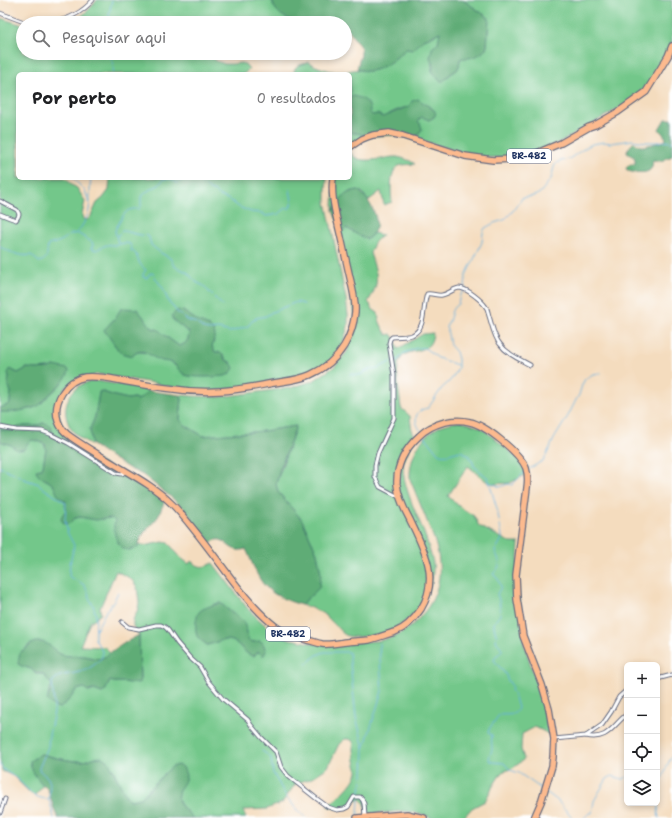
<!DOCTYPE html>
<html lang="pt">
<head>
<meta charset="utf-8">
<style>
  :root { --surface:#fff; --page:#f6f6f6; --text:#202124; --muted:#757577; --line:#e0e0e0 }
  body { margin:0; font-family:"Shantell Sans",sans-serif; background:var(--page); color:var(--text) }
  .controls { position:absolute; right:12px; bottom:12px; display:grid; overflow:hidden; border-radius:6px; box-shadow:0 2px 6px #0003 }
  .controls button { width:36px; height:36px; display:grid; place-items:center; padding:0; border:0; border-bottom:1px solid var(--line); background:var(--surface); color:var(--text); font:20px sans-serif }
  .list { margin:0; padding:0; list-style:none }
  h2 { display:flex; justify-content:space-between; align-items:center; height:52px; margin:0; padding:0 16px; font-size:17px }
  h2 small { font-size:13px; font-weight:400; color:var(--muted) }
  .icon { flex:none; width:22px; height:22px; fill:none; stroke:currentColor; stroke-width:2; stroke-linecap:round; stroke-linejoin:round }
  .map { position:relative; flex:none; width:672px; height:818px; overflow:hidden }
  .search { position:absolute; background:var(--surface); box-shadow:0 2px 6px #0003; left:16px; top:16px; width:336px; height:44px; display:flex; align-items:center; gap:10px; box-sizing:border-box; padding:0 14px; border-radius:22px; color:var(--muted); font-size:15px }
  .panel { position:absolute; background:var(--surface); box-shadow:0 2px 6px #0003; left:16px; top:72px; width:336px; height:108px; border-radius:6px }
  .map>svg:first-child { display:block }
  .green { fill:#73c78a; stroke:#477b74; fill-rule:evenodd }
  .forest { fill:#5eac76; stroke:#3c6e6a }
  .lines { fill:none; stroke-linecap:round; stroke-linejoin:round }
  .stream { stroke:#65b0dd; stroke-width:1 }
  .minor-casing { stroke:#676c80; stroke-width:5 }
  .trunk-casing { stroke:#676c80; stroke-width:8 }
  .minor { stroke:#fff; stroke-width:3 }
  .trunk { stroke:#fcba8e; stroke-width:5.5 }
  .labels { text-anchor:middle; stroke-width:3.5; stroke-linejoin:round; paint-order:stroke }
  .shield { fill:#fff; stroke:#5f6d8e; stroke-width:1 }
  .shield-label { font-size:9px; font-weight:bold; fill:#1b2f5e }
</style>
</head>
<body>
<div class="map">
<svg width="672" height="818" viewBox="0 0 672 818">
  <rect width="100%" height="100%" fill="#fff"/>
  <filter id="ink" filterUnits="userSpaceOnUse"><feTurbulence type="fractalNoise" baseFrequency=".025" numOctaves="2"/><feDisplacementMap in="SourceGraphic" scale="8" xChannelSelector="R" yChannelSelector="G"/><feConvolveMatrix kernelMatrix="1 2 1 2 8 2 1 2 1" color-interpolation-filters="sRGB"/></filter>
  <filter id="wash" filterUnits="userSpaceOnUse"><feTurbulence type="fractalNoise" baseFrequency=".012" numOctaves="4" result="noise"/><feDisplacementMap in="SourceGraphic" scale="16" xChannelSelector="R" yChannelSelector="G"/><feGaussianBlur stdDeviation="0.9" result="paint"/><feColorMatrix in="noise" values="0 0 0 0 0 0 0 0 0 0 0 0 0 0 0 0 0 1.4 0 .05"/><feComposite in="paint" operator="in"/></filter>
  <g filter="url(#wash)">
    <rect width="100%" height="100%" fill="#f4dcbe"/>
    <g class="green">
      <path d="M 97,0 L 272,0 C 276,14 286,18 299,23 L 66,23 C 80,19 89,11 97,0 Z"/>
      <path d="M 463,0 L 672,0 L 672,42 L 662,65 L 652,82 L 640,95 L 633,100 L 564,140 L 540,150 L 510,158 L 479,157 L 415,139 L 422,129 L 417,122 L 419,119 L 422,117 L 429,120 L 434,117 C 438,109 430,108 424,103 C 414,105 405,107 395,111 C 391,113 387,115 383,117 L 378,114 L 372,115 L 369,112 L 370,109 L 352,96 L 350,97 L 350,74 L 294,74 C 294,63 301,66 308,62 C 316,67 333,73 344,72 C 347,72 350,70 353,70 C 358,69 363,71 368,71 C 381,71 397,57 406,49 L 413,50 L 423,40 L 440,32 C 440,35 440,39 438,42 C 436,47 431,49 431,55 C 430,61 433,64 432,71 L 447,78 C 454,69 459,74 460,59 C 469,55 483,58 487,46 L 489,18 Z"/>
      <path d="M 0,18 L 23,25 L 23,53 L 209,53 L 216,61 L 225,64 L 232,64 L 241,63 L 245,64 L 249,69 L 244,74 L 18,74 L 18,178 L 66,178 L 72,185 L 77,188 L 85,201 L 82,215 L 83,219 L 87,220 L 91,216 L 97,203 L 103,198 L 109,190 L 110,178 L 327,178 L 326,188 L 326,202 L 346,299 L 348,315 L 348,326 L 343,343 L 338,351 L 330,361 L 308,375 L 210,392 L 167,386 L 154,383 L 97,374 L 65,387 L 57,406 L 64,435 L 72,445 C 65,441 52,438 52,429 L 43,423 L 36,426 L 24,426 L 9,431 L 0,429 L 0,411 L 1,412 L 30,409 L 38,406 L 60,385 L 68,374 L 54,366 L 49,368 L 36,369 L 27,368 L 18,373 L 12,370 L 9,376 L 8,385 L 11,392 L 10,401 L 10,404 L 5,406 L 0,409 ZM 137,309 L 152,328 L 155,329 L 159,330 L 164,335 L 179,346 C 187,344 189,339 189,331 L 183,328 L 183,311 L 199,322 L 209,326 L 214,341 L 212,347 L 215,352 L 223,355 L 225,359 L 232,363 L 185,375 L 171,362 L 159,360 L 147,353 L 140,352 L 135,353 L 119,351 L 114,344 L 110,324 L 116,317 L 118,314 Z"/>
      <polygon points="350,132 371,136 350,146"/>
      <path d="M 351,153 C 359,167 385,156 397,157 C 403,158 410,160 415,164 C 410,165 403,164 399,166 C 389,170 391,194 392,202 L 384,205 L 381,191 L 368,201 L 363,193 L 358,190 L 349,192 L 333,211 L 334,178 L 350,178 L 350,154 Z"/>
      <path d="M 337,227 L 348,229 L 363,238 L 368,239 L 374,233 L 382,235 L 374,243 L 370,253 C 377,275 381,281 368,302 L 370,304 L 371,308 L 378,313 L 379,320 L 382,327 L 387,335 L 391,334 L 395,339 L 398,349 L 423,334 L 433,333 C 431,359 406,344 399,362 C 395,371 400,397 401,408 L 410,416 C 411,424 411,431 416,437 C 411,446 403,458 403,468 C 403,475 405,482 407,489 C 413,510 425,530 430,552 C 432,558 434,564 433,570 C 433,579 430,588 426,596 C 420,611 407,622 392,630 C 385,634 355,639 348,636 C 341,634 337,626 332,622 C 324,612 313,608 301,605 L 319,588 L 321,574 L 317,553 L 302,520 L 278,492 L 276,484 L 296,426 L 264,431 L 203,436 L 185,425 L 180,420 L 180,418 L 182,399 L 180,395 L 191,396 L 220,397 L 290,388 L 313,381 L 334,367 L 347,352 L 353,335 L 355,317 L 348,276 Z"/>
      <path d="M 96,381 L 136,387 L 149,391 L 138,400 L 134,398 L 128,399 L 115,396 L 100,391 L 99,393 L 95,417 L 90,429 L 92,445 C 85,441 77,437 72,430 C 57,409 70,382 96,381 Z"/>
      <path d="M 461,421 L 482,428 L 519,459 L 525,469 L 525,475 L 510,483 L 493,484 L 486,481 L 468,466 L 448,496 L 460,507 L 474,516 L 479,526 L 511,543 L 519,543 L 517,576 L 524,644 L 539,691 L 549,735 L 545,732 L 535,727 L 522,734 L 521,749 L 524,759 L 521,762 L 513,768 L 502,772 L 493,786 L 485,801 L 472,808 L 463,818 L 432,818 L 419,813 L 404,811 L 366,814 L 365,804 L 359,798 L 353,802 L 349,807 L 337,809 L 327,806 C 336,800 355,783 357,772 C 358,768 355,764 355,760 C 354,753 354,747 353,741 L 349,739 L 345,739 L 339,744 L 328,767 L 310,779 L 296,783 L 282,803 L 267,809 L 243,810 L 246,818 L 193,818 C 180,804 171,800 184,781 L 166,772 L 141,798 L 131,800 C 122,795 116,777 113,768 L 93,758 C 90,759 87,760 84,761 C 71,762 53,757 41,754 L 30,761 L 33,772 L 43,785 L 37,793 L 34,795 L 31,794 L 13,776 L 2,771 L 0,759 L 0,441 L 11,445 L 14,448 L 28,443 L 32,440 L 38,441 L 44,444 L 46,449 L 43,466 L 41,469 L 44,479 C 57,483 56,496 66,501 C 64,506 68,510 64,513 L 63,522 L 65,524 C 71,523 71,520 76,518 C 81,516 89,519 95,519 C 101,520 108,517 114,519 L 137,548 L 139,544 L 143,546 L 163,542 L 168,543 L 171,546 L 181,558 L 189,564 L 191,561 C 200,568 203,568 213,563 L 248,609 L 267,627 L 280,635 L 290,639 L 316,644 L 377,641 C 395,638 410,630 421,616 C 441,594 443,569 435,542 C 432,533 428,524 425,516 C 420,504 415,491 410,479 C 409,456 421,434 443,425 C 449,423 455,422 461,421 ZM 116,571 L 128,577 L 133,581 L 137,587 L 139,602 L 138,609 L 133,620 L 133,626 L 139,635 L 140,682 C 134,684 130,683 123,682 C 119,682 115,683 110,681 L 105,691 L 102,693 L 94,690 L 90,692 L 84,688 L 76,690 L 70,699 L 60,708 L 56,707 L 48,697 L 49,690 L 52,685 L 43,674 L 37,674 L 30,668 L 27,668 L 19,660 L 20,657 L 20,652 L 24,650 L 30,644 L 46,644 C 51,648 56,653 62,655 C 68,657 75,655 81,656 C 94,656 101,664 110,652 L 105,647 L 80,646 L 90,622 L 101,614 L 100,608 ZM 220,603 C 225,606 228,612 234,613 L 247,631 L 247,638 L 249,641 L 254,642 L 260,641 L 259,652 L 257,653 L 254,656 C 241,654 241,639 225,640 C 219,640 213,644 207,645 L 197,636 L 208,608 L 215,604 Z"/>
    </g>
    <g class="forest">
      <path d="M 272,0 L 463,0 L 489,18 L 487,46 C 485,53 474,58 467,58 C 465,58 462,58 460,59 L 459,66 L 457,70 L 449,75 L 447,78 L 443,81 L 441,81 L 438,79 L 432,71 L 433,66 L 430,57 L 431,54 L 432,48 L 438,43 L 440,32 L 423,40 L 413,50 L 406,49 C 396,58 384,69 370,71 C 366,71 361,70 357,69 L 359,61 L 361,55 L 361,48 L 345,25 L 345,23 L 343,23 C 332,13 328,21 317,23 C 305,25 285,21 277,11 C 274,8 273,4 272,0 Z"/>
      <path d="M 352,96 C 358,97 367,99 369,106 C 371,111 368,111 372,115 L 378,114 L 383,117 L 409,106 L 412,101 L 418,99 L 434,110 C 436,113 436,114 434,117 L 429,120 L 422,117 L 419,119 L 418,122 L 420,123 L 422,129 L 415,139 L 404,135 L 371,136 L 350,132 L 350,97 Z"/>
      <path d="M 665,119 L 672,119 L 672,156 L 661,161 L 653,160 C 652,162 653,164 652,167 C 649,175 637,172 631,172 L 626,169 C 628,164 630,164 635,164 L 635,159 L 634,157 L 627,153 C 627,149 631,145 634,142 C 635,143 638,145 640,146 C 644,147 660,142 665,141 L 666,138 L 659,129 Z"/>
      <path d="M 358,190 C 368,197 379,217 376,228 C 374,232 371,236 368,239 L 363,238 L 348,229 L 346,228 L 344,230 L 341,230 L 333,211 C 340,199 344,192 358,190 Z"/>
      <path d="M 123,308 L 137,309 L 152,328 L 155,329 L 159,330 L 164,335 L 179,346 C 187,344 189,339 189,332 L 183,328 L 172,319 L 172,315 L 178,310 L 183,311 L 199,322 L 209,326 L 213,330 L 215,334 L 212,347 L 215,352 C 222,352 221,354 225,359 C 229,363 231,361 234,368 C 232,372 229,375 225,376 C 219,377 191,378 185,375 C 181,373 178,367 174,364 C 170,361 164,362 159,360 C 150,357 143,345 132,356 L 124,354 L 119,351 L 104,330 L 116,317 L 120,310 Z"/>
      <path d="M 54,366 L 68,369 L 69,371 C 66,382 54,389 47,397 C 44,400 42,404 38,406 C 29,410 11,413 1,412 L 0,408 L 10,404 L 10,401 L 11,392 L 8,384 L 9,377 L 8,373 L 10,369 L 18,373 L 27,368 L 36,369 L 49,368 Z"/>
      <path d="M 100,391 L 115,396 L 128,399 L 134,398 L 138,400 L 149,391 L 180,395 L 182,399 L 180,418 L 180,420 L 185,425 L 203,436 L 264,431 L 296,426 L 280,469 L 276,484 L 278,492 L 302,520 L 317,553 L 321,574 L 319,588 L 301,605 C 289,601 276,597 267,588 C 257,579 252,561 246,549 C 242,550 238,551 234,549 C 223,544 223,534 209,544 L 188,514 L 172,498 L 143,475 L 130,469 L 92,445 L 90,429 L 95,417 L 99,393 Z"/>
      <path d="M 43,423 C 51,424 50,426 52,432 C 52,433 54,436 55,436 L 126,477 L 143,486 L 165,500 L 158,517 L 143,534 L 137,548 C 133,549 129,551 125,549 C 116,546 112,529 115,521 L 113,519 L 110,518 L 96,520 L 80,517 L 75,518 L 70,523 L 65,524 C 57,518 63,515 66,510 L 65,504 L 66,501 C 63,499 60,498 58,495 C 55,491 56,488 52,484 C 47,479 38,478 36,470 L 41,469 L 43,466 L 46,449 L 45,444 L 38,441 L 32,440 C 31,441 29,442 28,443 C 23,449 27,450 17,450 L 11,445 L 0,441 L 0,429 L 9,431 L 14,429 L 18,427 L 24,426 L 36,426 Z"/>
      <path d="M 220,603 C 224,605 226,609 230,611 C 235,615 241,617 244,623 C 247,629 246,636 249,641 L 254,642 L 260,641 L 263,643 L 266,651 L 264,655 L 262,655 L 259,652 L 257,653 L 254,656 C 241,654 241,639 225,640 C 219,640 213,644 207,645 C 204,642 199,640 197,636 C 195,631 195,615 200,611 C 203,608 216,604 220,603 Z"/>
      <path d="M 139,635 L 140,682 C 134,684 130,683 124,682 C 119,682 115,683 110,681 L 105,691 L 102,693 L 94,690 L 88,691 L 84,688 L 76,690 L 70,699 L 60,708 C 54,707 51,705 47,700 C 50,695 49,691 52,685 L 43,674 C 35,673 38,673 31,669 C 27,667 22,667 18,664 L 20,652 C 29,649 31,640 42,642 C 50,643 55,653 63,655 C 69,657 77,655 84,656 C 90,657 96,660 102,658 C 107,657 108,653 112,651 C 120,645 130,640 139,635 Z"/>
      <path d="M 41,754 L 56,758 L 74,761 L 84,761 L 93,758 L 102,757 L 109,762 L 127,798 L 131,800 L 141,798 L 166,772 L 172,767 L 177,765 L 183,767 C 184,770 186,774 186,776 C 185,786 173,791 180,804 C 183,809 189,814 193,818 L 58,818 C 53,810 52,799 48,790 C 47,787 44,786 42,784 C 36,777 30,769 30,761 Z"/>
    </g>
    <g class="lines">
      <g class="stream">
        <polyline points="112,23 109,15 112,0"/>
        <path d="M 110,53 C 112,60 114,66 113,74"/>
        <polyline points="73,178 85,191 89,202"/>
        <polyline points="164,179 171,179 177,183 186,178 197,179 210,190 215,192 220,196 230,200 239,207 251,212 262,213 266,216 279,214 286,208 290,208 292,201 290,189"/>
        <path d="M 77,233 L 92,242 L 93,245 L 91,249 C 98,252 101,246 107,245 C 110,244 110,245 114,245 C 120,244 124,242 130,244 L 132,248 L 131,251 C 132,251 133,251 134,252 C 138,254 137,264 145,269 L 146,270 L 143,274 L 143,277 L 147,278 L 150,273 L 154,274 L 156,279 L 163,288 L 169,303 L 174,308 L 178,313 L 187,320 L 196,323 L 204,329 L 209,330 L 218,329 L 230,332 L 240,329 L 248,326 L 253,320 L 256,318 L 266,316 L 272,312 L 294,303 L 296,302 L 304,304"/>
        <polyline points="117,236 122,231 125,231 135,234 148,236 149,237 151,245 161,253 170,258 174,266 187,272 196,282 204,286 209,292 223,306"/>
        <path d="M 118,243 L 115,231 C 116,227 118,225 120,221 C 125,212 128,208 139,209 L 141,207 L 141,197 L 149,190 L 159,185 L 164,178"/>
        <path d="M 0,247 C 10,252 20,257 31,255 L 39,262 C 50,259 46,253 48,245 C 56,243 63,241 69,235 L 77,233 C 82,226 87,219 89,210 C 91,200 89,189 91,178"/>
        <polyline points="393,361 398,360 404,353 417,348 424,348 426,349 438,358 457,365"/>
        <polyline points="350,374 360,375 368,370 377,369 390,362"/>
        <path d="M 421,431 C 413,421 414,410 428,408 L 440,391 L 442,388 L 449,382 L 454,375 L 458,368 L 458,359 L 456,352 L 450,345 L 448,334 L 446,327 C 447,325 448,323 449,321 C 452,314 450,309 458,304 L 460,295 L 465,289 L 466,275 L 478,251 L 482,242 L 483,232 L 485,228 L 494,223 L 504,220 L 512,212 L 522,198 L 534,196 L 540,193 L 551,179 L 554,167 L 556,163 L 564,160 L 569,159 L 585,148 L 592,144 L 604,142 L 611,143 L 626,141 L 632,140 L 645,142 L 657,142 L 663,141 L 672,142"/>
        <path d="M 424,435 L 438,453 C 445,457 453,452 461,451 L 468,455 L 472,460 L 474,466 L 488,478 L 497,509 L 502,536 L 502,539 L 495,551 C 500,562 502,565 493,574 L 498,579 L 501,587 L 497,594 C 499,598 501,610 500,614 C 499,618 494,620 494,625 C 494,631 498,635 496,641 L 501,647 L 502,650 L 500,653 L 496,656 L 494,660 L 506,675 L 507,679 L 512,686 L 511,690 L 514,694 L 518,708 C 515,717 507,714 499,715 L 489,729 L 488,733 L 492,735 C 491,740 492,745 492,750 C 491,753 489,757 489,760 L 493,762 L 504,763 L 510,770 L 519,773 L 543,790"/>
        <path d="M 0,467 L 16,474 L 24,479 L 39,484 L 43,488 L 55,496 L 62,500 L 66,503 L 65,520 L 68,534 L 74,545 L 70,564 L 69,576 L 71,578 L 78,581 L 84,585 L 88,592 L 89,598 L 93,605 L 96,615 L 95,639 L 102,651 L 102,657 C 97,664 88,670 79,672 C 69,675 60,673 52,682 L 54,703 L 54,712 L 49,735 L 48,747 L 39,768 L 39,770 L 48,778 L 50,783 L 49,799 L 54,818"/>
        <polyline points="529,469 544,460 554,439 568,416 576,400 579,395 582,385 585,379 593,374 601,373"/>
        <polyline points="489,482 500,487 508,484 512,485 525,472"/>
        <polyline points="96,630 106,611 114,601 118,592"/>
        <polyline points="306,664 317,655 324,652 349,652 356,717 364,748"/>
        <polyline points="262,751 268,755 271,758 273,773 286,796 297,810 307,818"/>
        <path d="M 0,765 C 4,772 11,774 17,779 C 28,788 32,799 48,799"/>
        <path d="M 657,784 C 666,777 665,765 672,757"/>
        <polyline points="546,792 558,801 572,818"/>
        <polyline points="359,795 363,775 364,749 382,691 379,643"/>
        <path d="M 657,801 C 660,807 657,812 659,818"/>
        <polyline points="358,815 359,799"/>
        <polyline points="584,818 589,813 592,813 594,801 599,792 607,779 612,776 623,779 627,777"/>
      </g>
    </g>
  </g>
  <g filter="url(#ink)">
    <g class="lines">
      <defs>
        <g id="minor">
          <polyline points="0,13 24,22 40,23"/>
          <path d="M 50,23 C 67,20 82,13 93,0"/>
          <polyline points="0,201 17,210 19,214 18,217 16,220 10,218 0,214"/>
          <polyline points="0,427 16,430 42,431 50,434 68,443 116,473 122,474 126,471"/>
          <path d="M 399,497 L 380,487 L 375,477 L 375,465 L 378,453 L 394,418 L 394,375 L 389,343 L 390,339 L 392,337 C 399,336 406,337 412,335 C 427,328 422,307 427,294 C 432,293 437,296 442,295 C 448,294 453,289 459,288 C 467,288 482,301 486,307 C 488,309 488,313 489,316 C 492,325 494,337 500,344 C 507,354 519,359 530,365"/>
          <path d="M 122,622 L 128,627 L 139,629 L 156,625 L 161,625 L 165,627 L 168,630 L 177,643 L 190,658 L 200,667 L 208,681 L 223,699 L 248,720 L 251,725 L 261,737 L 276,752 L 281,767 L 288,776 L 317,799 L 328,807 L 337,810 L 344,809 L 348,807 L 354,797 L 360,797 C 366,802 364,810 365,817"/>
          <polyline points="657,679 672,675"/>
          <path d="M 586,736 C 608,741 612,726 627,714"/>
          <polyline points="554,739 586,736 602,725 611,712 619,697 627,690"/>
          <polyline points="0,813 5,799"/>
        </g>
        <g id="trunk">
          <polyline points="350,147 362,139 367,137 373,135 389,133 403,136 465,156 493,160 512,159 532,155 561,143 589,127 595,125 618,112 646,92 668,56 672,46"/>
          <path d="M 333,178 C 331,192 334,206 337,220 C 342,241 346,261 351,282 C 353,292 356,302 355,312 C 354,324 350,336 344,346 C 336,359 324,369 310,375 C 299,380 286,381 274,383 C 257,386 239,390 220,391 C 203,392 184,391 166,388 C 150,386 134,383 118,380 C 108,378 96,376 85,377 C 66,380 52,402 58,421 C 60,427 65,433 71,437 C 88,449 106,459 124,470 C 141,480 158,490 172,504 C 180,512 187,521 195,531 C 212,552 227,574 245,596 C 256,609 272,627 288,634 C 294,637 301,638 307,640 C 312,641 317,643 322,644 C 330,645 338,643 346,642 C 353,641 361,641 369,640 C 378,638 387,634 395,632 C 406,628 415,618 421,609 C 440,578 424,549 410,520 C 404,509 398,497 397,484 C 396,465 406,448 419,436 C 432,423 453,418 470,422 C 485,425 520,453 526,468 C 528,474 528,481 527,488 L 516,575 L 517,599 L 523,636 L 542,685 L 549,709 L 554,739 L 553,757 L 552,766 L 541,802 L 534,818"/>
          <polyline points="357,818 407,814 424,818"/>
        </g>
      </defs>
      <use href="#minor" class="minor-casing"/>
      <use href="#trunk" class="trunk-casing"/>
      <use href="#minor" class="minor"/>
      <use href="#trunk" class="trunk"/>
    </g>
  </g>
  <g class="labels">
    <g class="shield">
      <rect x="507" y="149" width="44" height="14" rx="3"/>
      <rect x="266" y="627" width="44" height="14" rx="3"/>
    </g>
    <g class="shield-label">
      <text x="529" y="159">BR-482</text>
      <text x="288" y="637">BR-482</text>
    </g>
  </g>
</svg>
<div class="controls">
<button>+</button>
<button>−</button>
<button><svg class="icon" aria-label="locate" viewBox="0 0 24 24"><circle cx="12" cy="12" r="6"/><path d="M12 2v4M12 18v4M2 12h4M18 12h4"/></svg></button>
<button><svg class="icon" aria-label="layers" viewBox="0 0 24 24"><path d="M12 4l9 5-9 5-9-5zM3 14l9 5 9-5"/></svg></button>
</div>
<div class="search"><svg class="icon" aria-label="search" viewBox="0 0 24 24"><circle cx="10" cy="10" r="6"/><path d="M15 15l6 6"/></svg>Pesquisar aqui</div>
<section class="panel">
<h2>Por perto<small>0 resultados</small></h2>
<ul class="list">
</ul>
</section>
</div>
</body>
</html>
